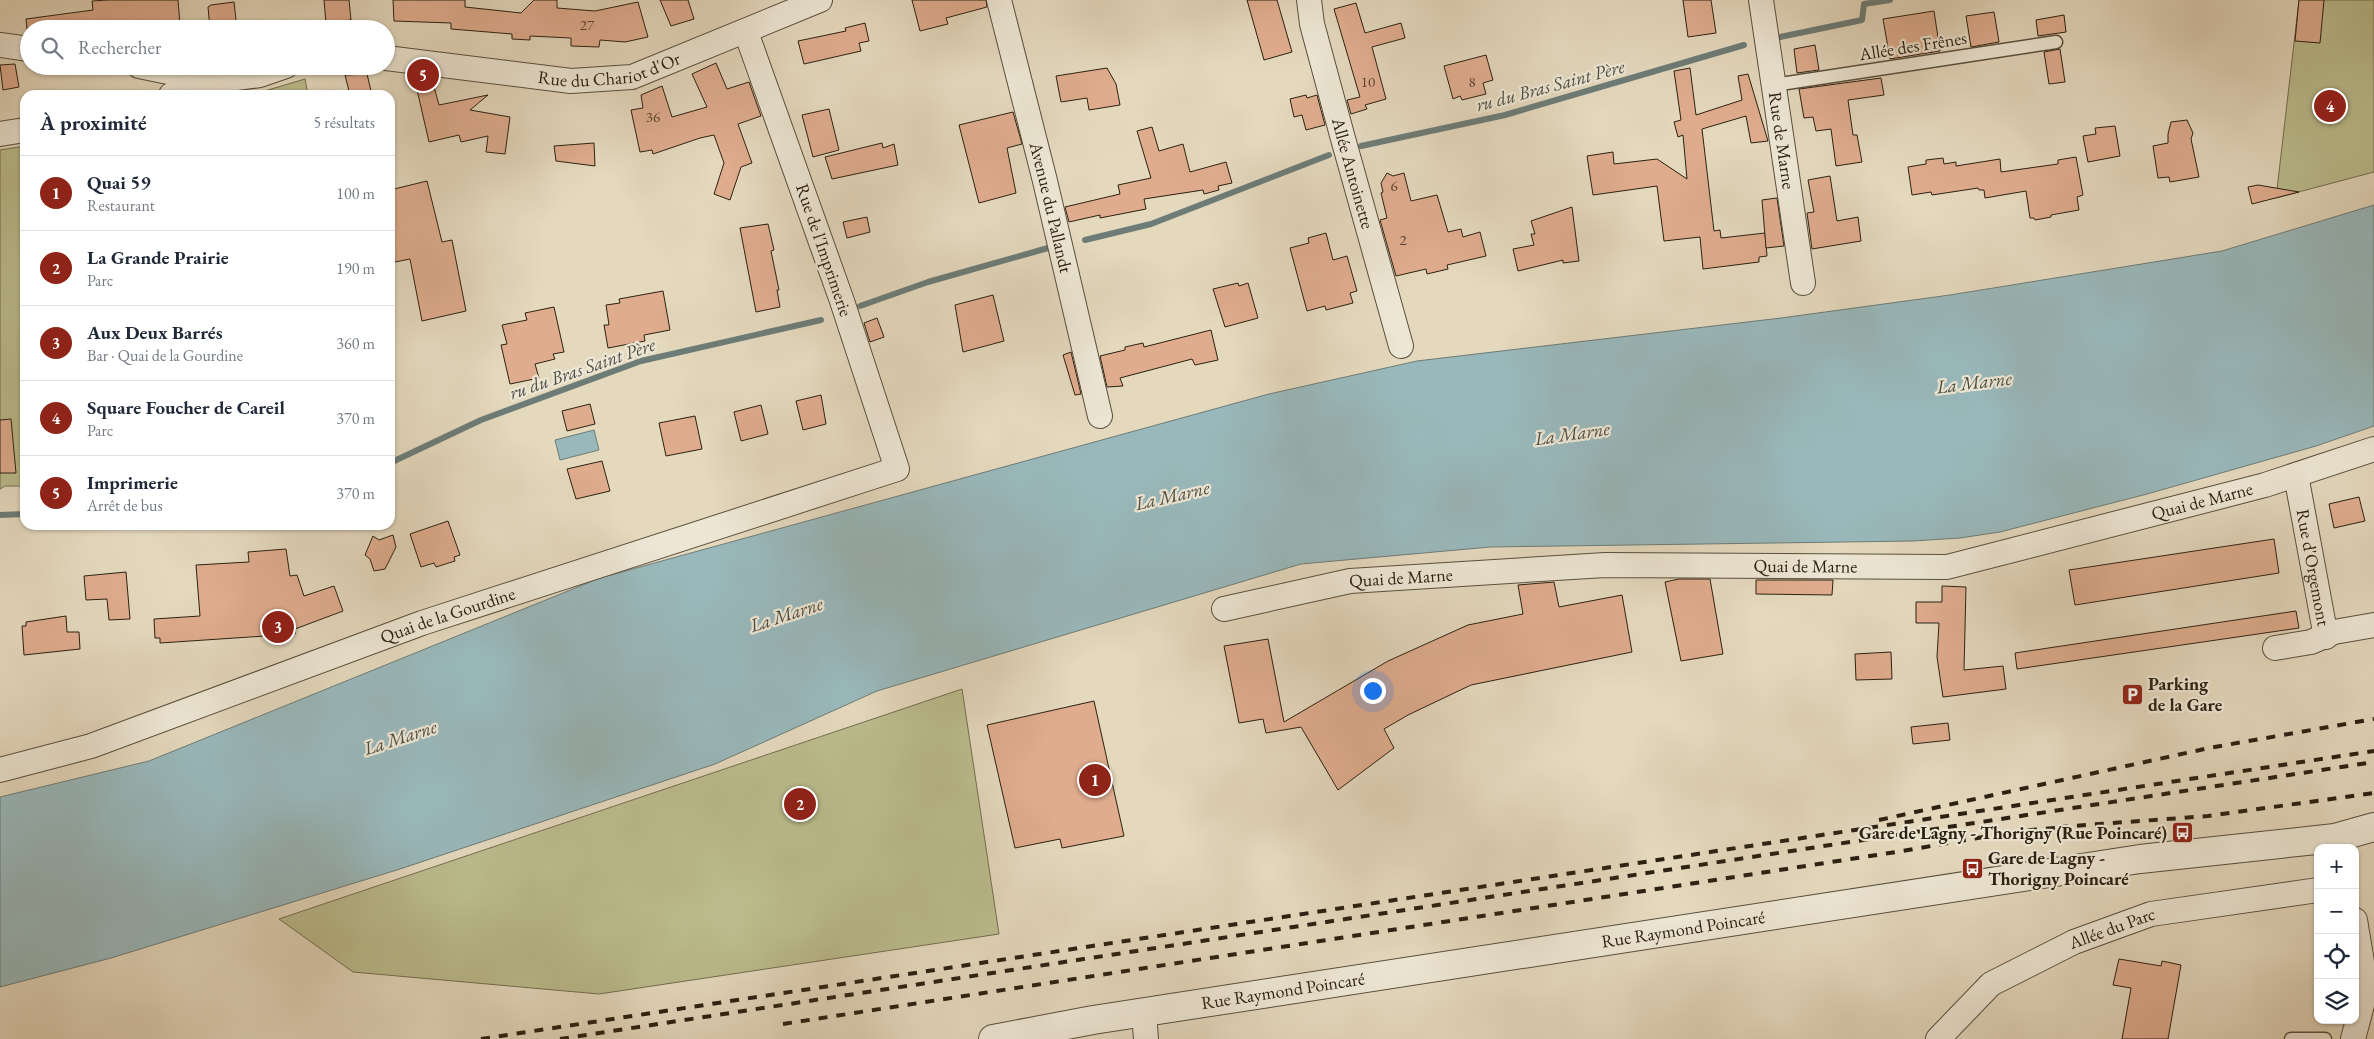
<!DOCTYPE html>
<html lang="fr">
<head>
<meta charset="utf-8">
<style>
  :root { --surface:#fff; --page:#f2f2f3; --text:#1f2937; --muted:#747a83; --line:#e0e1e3; --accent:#8f2418 }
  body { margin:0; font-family:"EB Garamond",serif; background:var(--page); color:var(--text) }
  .controls { position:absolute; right:15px; bottom:15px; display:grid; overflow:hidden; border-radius:10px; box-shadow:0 1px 4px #0004 }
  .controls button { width:45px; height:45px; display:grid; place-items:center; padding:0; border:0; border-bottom:1px solid var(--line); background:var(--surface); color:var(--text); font:25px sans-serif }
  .you { position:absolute; left:1372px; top:690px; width:18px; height:18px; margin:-12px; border:4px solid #fff; border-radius:50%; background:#1a73e8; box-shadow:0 0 0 8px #1a73e833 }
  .badge { display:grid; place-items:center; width:32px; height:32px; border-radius:50%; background:var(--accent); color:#fff; font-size:16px; font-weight:700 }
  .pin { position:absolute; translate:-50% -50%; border:2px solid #fff; box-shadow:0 1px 5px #0006 }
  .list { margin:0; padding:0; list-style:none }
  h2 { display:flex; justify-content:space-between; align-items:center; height:65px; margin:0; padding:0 20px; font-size:21px }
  h2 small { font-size:16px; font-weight:400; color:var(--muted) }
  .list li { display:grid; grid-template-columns:32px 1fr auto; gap:15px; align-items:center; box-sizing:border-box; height:75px; padding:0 20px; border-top:1px solid var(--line) }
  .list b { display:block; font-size:19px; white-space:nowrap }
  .list p { margin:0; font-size:16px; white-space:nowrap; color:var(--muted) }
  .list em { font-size:16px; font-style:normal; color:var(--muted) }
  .icon { flex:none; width:28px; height:28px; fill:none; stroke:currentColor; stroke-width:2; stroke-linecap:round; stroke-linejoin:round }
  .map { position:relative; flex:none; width:2374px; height:1039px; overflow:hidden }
  .search { position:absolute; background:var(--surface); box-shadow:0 1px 4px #0004; left:20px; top:20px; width:375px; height:55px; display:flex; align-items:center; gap:12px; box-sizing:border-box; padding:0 18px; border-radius:28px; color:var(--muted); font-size:19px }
  .panel { position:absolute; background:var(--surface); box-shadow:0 1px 4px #0004; left:20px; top:90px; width:375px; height:440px; border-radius:15px }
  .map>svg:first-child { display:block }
  .green { fill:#bbbc8d; stroke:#736e50 }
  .water { fill:#99b8bb; stroke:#6d7c77 }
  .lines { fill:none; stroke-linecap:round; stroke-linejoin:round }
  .stream { stroke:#6d7c77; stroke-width:6 }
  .building { fill:#dfac8e; stroke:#2b2112 }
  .service-casing { stroke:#594f3d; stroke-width:15 }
  .minor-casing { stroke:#594f3d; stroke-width:26 }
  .tertiary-casing { stroke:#594f3d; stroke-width:30 }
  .service { stroke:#ede6d4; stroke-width:12 }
  .minor { stroke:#ede6d4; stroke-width:24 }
  .tertiary { stroke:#ede6d4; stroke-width:28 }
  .rail { stroke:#2b2112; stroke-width:4; stroke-dasharray:9 9; stroke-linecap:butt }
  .labels { text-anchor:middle; stroke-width:4.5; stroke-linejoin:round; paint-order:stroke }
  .number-label { font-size:15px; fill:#584431 }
  .street-label { font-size:18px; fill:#2b2112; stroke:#ede6d4 }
  .poi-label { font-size:18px; font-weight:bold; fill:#2b2112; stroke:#ede6d4; text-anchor:start }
  .water-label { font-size:19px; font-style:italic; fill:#4c4e45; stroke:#ede6d4 }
</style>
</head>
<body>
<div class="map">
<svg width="2374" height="1039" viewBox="0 0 2374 1039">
  <rect width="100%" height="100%" fill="#e4d8bd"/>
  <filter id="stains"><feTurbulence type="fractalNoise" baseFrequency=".004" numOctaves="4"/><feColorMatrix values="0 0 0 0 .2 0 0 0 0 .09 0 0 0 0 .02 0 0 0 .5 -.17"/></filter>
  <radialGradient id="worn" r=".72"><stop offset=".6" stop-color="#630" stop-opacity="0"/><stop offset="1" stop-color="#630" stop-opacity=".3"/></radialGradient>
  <g class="green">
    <polygon points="2299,0 2374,0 2374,172 2276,198"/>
    <polygon points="305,79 308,95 251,95"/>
    <polygon points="25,146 25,486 5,486 0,489 0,150"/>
    <polygon points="962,689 999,934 599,994 353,972 279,919"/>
  </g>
  <g class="water">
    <polygon points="2374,205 2374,426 2316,446 2147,494 2000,532 1960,538 1913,541 1490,547 1301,564 877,691 715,764 400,869 111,958 0,987 0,797 149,761 600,578 1269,394 1417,361 1781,318 1950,295 2222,251"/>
    <polygon points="594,430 599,450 560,460 555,440"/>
  </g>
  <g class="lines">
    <g class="stream">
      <polyline points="1780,37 1862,20 1864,4 1890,0"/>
      <polyline points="1361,146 1505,115 1744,45"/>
      <polyline points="1085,240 1151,224 1329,155"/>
      <polyline points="860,306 928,282 1048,248"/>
      <polyline points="390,463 481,420 641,361 821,320"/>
      <polyline points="0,515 25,514"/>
    </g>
  </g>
  <g class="building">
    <polygon points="108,0 178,0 180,24 174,25 174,29 27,29 26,19 93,10 92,1"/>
    <polygon points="324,0 349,0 351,20 326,23"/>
    <polygon points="393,0 465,0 465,7 521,13 534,0 557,0 557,8 595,11 638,2 648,37 625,42 600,40 599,47 571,46 571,38 530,36 530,40 512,39 512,34 451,29 451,23 394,21"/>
    <polygon points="660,0 688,0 694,19 671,26"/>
    <polygon points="912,0 986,0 987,7 946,18 948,24 920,31"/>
    <polygon points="1247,0 1277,0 1292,52 1264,60"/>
    <polygon points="1683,0 1711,0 1716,33 1688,37"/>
    <polygon points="2299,0 2324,0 2320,43 2295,41"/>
    <polygon points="234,2 237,29 210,29 208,7 211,5"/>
    <polygon points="1356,3 1365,33 1401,23 1405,38 1372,47 1386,99 1365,105 1367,109 1351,114 1347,100 1360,97 1334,9"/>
    <polygon points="1934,11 1940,51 1890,59 1883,19"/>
    <polygon points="1994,12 1999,42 1971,47 1966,16"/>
    <polygon points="2064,15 2066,32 2038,36 2036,20"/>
    <polygon points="865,23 869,41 859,43 861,51 804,64 798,41 846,31 845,28"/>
    <polygon points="1815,45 1819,70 1797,73 1794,49"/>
    <polygon points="2060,49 2065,82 2049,84 2044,52"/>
    <polygon points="1486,55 1493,80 1483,83 1486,94 1462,100 1460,96 1453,99 1444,66"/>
    <polygon points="716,63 727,89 749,82 761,116 738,124 752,163 741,167 730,200 714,194 724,163 714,135 700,138 653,154 652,150 640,152 631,110 643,108 641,95 662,86 672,117 707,107 692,74"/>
    <polygon points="15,64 19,87 3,90 0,65"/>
    <polygon points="1107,68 1116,84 1120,105 1089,110 1087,98 1061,102 1056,76"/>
    <polygon points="1690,68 1696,115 1742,100 1738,76 1748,74 1768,141 1751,143 1746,116 1702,129 1714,231 1720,230 1721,238 1765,233 1767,256 1759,257 1759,262 1703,269 1700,237 1664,241 1657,186 1593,195 1587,156 1613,152 1614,164 1657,159 1687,179 1683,135 1678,137 1674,122 1681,120 1674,71"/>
    <polygon points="367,74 372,95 350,95 345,75"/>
    <polygon points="1881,78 1884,95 1848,100 1853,135 1857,135 1862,162 1836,166 1831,129 1816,131 1813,117 1804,118 1799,89"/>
    <polygon points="415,81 433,83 439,105 488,95 470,110 510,117 505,154 486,152 488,136 461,142 459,135 429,142"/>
    <polygon points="1306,95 1307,98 1317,95 1325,125 1306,130 1302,115 1294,117 1290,99"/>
    <polygon points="829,109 839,150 813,157 802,115"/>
    <polygon points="1013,112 1022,144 1007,148 1016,193 979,203 959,125"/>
    <polygon points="2187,120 2193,133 2191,139 2199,177 2170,182 2169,177 2158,178 2153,146 2168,143 2168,134 2171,122"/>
    <polygon points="2115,126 2120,156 2088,162 2083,136 2096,134 2095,128"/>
    <polygon points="1152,127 1159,151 1183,144 1190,172 1226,162 1232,183 1218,186 1219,190 1204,194 1203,190 1144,199 1146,209 1100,218 1100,215 1069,222 1065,207 1120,194 1118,185 1151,178 1137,131"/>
    <polygon points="594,143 595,166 556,161 554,146"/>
    <polygon points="882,143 883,148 894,144 898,165 832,179 825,157"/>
    <polygon points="2076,157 2083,195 2077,197 2079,210 2051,215 2051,217 2035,220 2034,218 2030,218 2026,191 1985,198 1984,190 1979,190 1978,188 1932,195 1931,192 1912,195 1908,167 1926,164 1926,160 1943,158 1944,164 1956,162 1956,166 2000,159 2001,172 2058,164 2058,160"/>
    <polygon points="1387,173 1393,176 1404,173 1411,201 1437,195 1448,232 1461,229 1463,237 1480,232 1486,256 1447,265 1448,269 1427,274 1426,269 1396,276 1380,220 1387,218 1381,193 1383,192 1381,183"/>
    <polygon points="1830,176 1837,221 1858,217 1861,241 1812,249 1807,213 1814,212 1808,180"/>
    <polygon points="427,181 442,242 452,240 466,311 422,321 410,259 390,263 390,190"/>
    <polygon points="2258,185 2299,192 2252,204 2248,187"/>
    <polygon points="1777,198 1784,246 1766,248 1762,200"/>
    <polygon points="1572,207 1579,261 1563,263 1563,260 1518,271 1513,249 1534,245 1531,234 1535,234 1531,221"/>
    <polygon points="867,217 870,232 847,238 843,222"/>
    <polygon points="768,224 774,250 771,251 779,290 777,290 780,307 756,312 740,228"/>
    <polygon points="1326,233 1333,260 1347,256 1357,291 1350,293 1353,303 1326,310 1325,306 1307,311 1290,248 1309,243 1308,238"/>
    <polygon points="1238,283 1239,286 1248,283 1258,318 1225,327 1213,289"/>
    <polygon points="663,291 670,330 644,335 645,341 608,348 604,325 609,325 606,305 620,303 619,299"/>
    <polygon points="993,295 1004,341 963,352 955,305"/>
    <polygon points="554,307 564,352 553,354 555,359 535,364 539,378 510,384 501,345 507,344 502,325 527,320 525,313"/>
    <polygon points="877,318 884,337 870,342 864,323"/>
    <polygon points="1211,330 1218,360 1195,365 1192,359 1120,378 1123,386 1107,387 1100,356 1125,350 1125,347 1143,343 1144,347"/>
    <polygon points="1071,352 1081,394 1075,395 1063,355"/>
    <polygon points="821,395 826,424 803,430 796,401"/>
    <polygon points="590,404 595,424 567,431 562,411"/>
    <polygon points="761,405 768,434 741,441 734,412"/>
    <polygon points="695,416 702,449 666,456 659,423"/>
    <polygon points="11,419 16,473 0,473 0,420"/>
    <polygon points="602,461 610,491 576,499 567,469"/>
    <polygon points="2359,497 2365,521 2334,528 2329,504"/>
    <polygon points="448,521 460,555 454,557 455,561 436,567 434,563 421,567 410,534"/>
    <polygon points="393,535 396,547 385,569 374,571 370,559 365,555 373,536 379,540"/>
    <polygon points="2274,539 2279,573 2075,605 2069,570"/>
    <polygon points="286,549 290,576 297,575 304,596 334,586 343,611 295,629 295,634 160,643 160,638 155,638 154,619 200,616 196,565 249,562 248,552"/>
    <polygon points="126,572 130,619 109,620 107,599 86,600 84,576"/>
    <polygon points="1679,579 1710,579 1723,654 1681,661 1665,582"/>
    <polygon points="1756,580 1833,580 1832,595 1756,594"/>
    <polygon points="1554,582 1559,607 1622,595 1632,652 1471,685 1408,715 1384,729 1394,748 1338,790 1301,727 1266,733 1263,719 1239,723 1224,646 1268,639 1284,722 1388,661 1468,625 1523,614 1518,585"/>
    <polygon points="1942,586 1966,587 1964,670 2003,666 2006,689 1943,697 1937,657 1939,623 1916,623 1916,602 1942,602"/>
    <polygon points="2296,611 2299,628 2017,669 2015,653"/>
    <polygon points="66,616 67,632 79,632 80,649 24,655 22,626 26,626 26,622"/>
    <polygon points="1891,652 1892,679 1856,680 1855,654"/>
    <polygon points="1094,701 1124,836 1062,848 1060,839 1015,848 987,725"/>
    <polygon points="1948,723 1950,740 1913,744 1911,727"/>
    <polygon points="2119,959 2161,966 2162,961 2181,965 2168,1039 2122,1039 2131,988 2113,985"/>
  </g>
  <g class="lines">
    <defs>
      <g id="service">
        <polyline points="1774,85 2056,42"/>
        <polyline points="2291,1039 2325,1039"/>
      </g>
      <g id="minor">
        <path id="s1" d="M 999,0 L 1045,181 L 1100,416"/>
        <path id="s2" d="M 1309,0 L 1312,24 L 1342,135 L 1401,346"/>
        <path id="s3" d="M 1761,0 L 1803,283"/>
        <polyline points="0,45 29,49"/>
        <path id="s4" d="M 386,58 L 571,81 L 632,77 L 820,0"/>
        <polyline points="139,66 212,81"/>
        <polyline points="171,95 214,81 260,75 286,66"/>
        <polyline points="0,134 25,130"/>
        <path id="s5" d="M 2296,475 L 2326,637"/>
        <path id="s6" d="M 1224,609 L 1350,581 L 1605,565 L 1947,567 L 2265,485 L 2374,449"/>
        <polyline points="2275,648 2311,642 2334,632 2374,625"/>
        <path id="s7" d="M 0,770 L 91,746 L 422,623 L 897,469 L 842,301 L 746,32"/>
        <polyline points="1144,1013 1146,1039"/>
        <path id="s8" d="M 1938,1039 L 1991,984 L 2074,942 L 2151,914 L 2318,890"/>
        <polyline points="2353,1039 2362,1005 2362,962 2355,920"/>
      </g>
      <g id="tertiary">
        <path id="s9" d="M 993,1039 L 1093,1020 L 2140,859 L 2335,838 L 2374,827"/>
      </g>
    </defs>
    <use href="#service" class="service-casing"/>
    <use href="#minor" class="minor-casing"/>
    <use href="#tertiary" class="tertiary-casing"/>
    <use href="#service" class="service"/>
    <use href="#minor" class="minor"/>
    <use href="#tertiary" class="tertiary"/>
    <g class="rail">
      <polyline points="1879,820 2209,748 2374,719"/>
      <polyline points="2059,827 2208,816 2374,793"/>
      <polyline points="783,1024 1896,852 2019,831 2065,827"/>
      <polyline points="481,1039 2374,751"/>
      <polyline points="560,1039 2374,762"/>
    </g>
  </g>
  <defs>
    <symbol id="parking-square" viewBox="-11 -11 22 22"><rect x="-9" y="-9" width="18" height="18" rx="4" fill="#8f2418" stroke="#ede6d4"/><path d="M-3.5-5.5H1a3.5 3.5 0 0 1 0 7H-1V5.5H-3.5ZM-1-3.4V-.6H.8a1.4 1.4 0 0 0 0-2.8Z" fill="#fff"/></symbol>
    <symbol id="bus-square" viewBox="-11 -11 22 22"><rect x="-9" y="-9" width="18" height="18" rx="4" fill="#8f2418" stroke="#ede6d4"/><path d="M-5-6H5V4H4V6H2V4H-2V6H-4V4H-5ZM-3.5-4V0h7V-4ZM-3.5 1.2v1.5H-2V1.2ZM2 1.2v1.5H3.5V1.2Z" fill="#fff"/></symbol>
  </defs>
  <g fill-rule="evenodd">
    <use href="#parking-square" x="2120" y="682" width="25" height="25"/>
    <use href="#bus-square" x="2170" y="820" width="25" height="25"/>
    <use href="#bus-square" x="1960" y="856" width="25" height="25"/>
  </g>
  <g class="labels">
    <g class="number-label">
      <text x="587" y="30">27</text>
      <text x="1368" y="87">10</text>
      <text x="1472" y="87">8</text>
      <text x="653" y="122">36</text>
      <text x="1394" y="191">6</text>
      <text x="1403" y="245">2</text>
    </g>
    <g class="street-label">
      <text transform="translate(1913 46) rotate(-9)" y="6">Allée des Frênes</text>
      <text dy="6" stroke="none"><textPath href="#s4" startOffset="226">Rue du Chariot d'Or</textPath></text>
      <text dy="6" stroke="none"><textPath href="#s3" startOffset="142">Rue de Marne</textPath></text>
      <text dy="6" stroke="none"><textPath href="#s2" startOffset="179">Allée Antoinette</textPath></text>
      <text dy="6" stroke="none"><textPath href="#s1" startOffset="214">Avenue du Pallandt</textPath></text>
      <text transform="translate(824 250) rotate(71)" y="6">Rue de l'Imprimerie</text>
      <text dy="6" stroke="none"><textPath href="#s6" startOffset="990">Quai de Marne</textPath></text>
      <text dy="6" stroke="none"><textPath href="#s6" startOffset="585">Quai de Marne</textPath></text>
      <text dy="6" stroke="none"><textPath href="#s5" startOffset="94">Rue d'Orgemont</textPath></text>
      <text dy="6" stroke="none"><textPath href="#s6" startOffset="180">Quai de Marne</textPath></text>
      <text dy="6" stroke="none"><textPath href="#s7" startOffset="474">Quai de la Gourdine</textPath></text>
      <text dy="6" stroke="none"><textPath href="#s9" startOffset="699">Rue Raymond Poincaré</textPath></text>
      <text dy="6" stroke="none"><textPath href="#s8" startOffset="210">Allée du Parc</textPath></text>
      <text dy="6" stroke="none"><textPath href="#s9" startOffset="294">Rue Raymond Poincaré</textPath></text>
    </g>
    <g class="poi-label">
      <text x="2148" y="690">Parking<tspan x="2148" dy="21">de la Gare</tspan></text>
      <text x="2167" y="839" text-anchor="end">Gare de Lagny - Thorigny (Rue Poincaré)</text>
      <text x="1988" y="864">Gare de Lagny -<tspan x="1988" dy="21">Thorigny Poincaré</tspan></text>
    </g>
    <g class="water-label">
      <text transform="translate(1550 85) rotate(-15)" y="7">ru du Bras Saint Père</text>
      <text transform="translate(582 368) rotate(-19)" y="7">ru du Bras Saint Père</text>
      <text transform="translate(1974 382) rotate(-7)" y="7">La Marne</text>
      <text transform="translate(1572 433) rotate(-8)" y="7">La Marne</text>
      <text transform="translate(1172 495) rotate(-13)" y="7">La Marne</text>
      <text transform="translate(786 614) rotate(-18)" y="7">La Marne</text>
      <text transform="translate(400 737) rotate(-18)" y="7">La Marne</text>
    </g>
  </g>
  <rect width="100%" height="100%" filter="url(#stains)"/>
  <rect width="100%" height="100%" fill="url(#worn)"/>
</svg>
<div class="controls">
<button>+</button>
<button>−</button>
<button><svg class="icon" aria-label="locate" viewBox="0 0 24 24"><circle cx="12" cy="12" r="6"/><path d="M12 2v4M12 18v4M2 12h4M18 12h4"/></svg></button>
<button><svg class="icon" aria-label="layers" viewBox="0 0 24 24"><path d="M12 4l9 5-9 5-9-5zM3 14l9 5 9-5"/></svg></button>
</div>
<div class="you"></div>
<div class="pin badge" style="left:1095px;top:780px">1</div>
<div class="pin badge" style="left:800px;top:804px">2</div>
<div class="pin badge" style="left:278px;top:627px">3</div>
<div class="pin badge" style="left:2330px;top:106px">4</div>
<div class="pin badge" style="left:423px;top:75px">5</div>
<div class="search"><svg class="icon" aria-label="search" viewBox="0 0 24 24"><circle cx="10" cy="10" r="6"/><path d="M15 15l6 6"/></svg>Rechercher</div>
<section class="panel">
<h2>À proximité<small>5 résultats</small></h2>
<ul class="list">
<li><span class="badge">1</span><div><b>Quai 59</b><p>Restaurant</p></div><em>100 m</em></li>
<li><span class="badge">2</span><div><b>La Grande Prairie</b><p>Parc</p></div><em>190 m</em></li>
<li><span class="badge">3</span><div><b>Aux Deux Barrés</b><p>Bar · Quai de la Gourdine</p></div><em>360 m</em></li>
<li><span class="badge">4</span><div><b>Square Foucher de Careil</b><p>Parc</p></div><em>370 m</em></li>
<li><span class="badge">5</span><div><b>Imprimerie</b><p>Arrêt de bus</p></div><em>370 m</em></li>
</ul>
</section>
</div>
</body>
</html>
